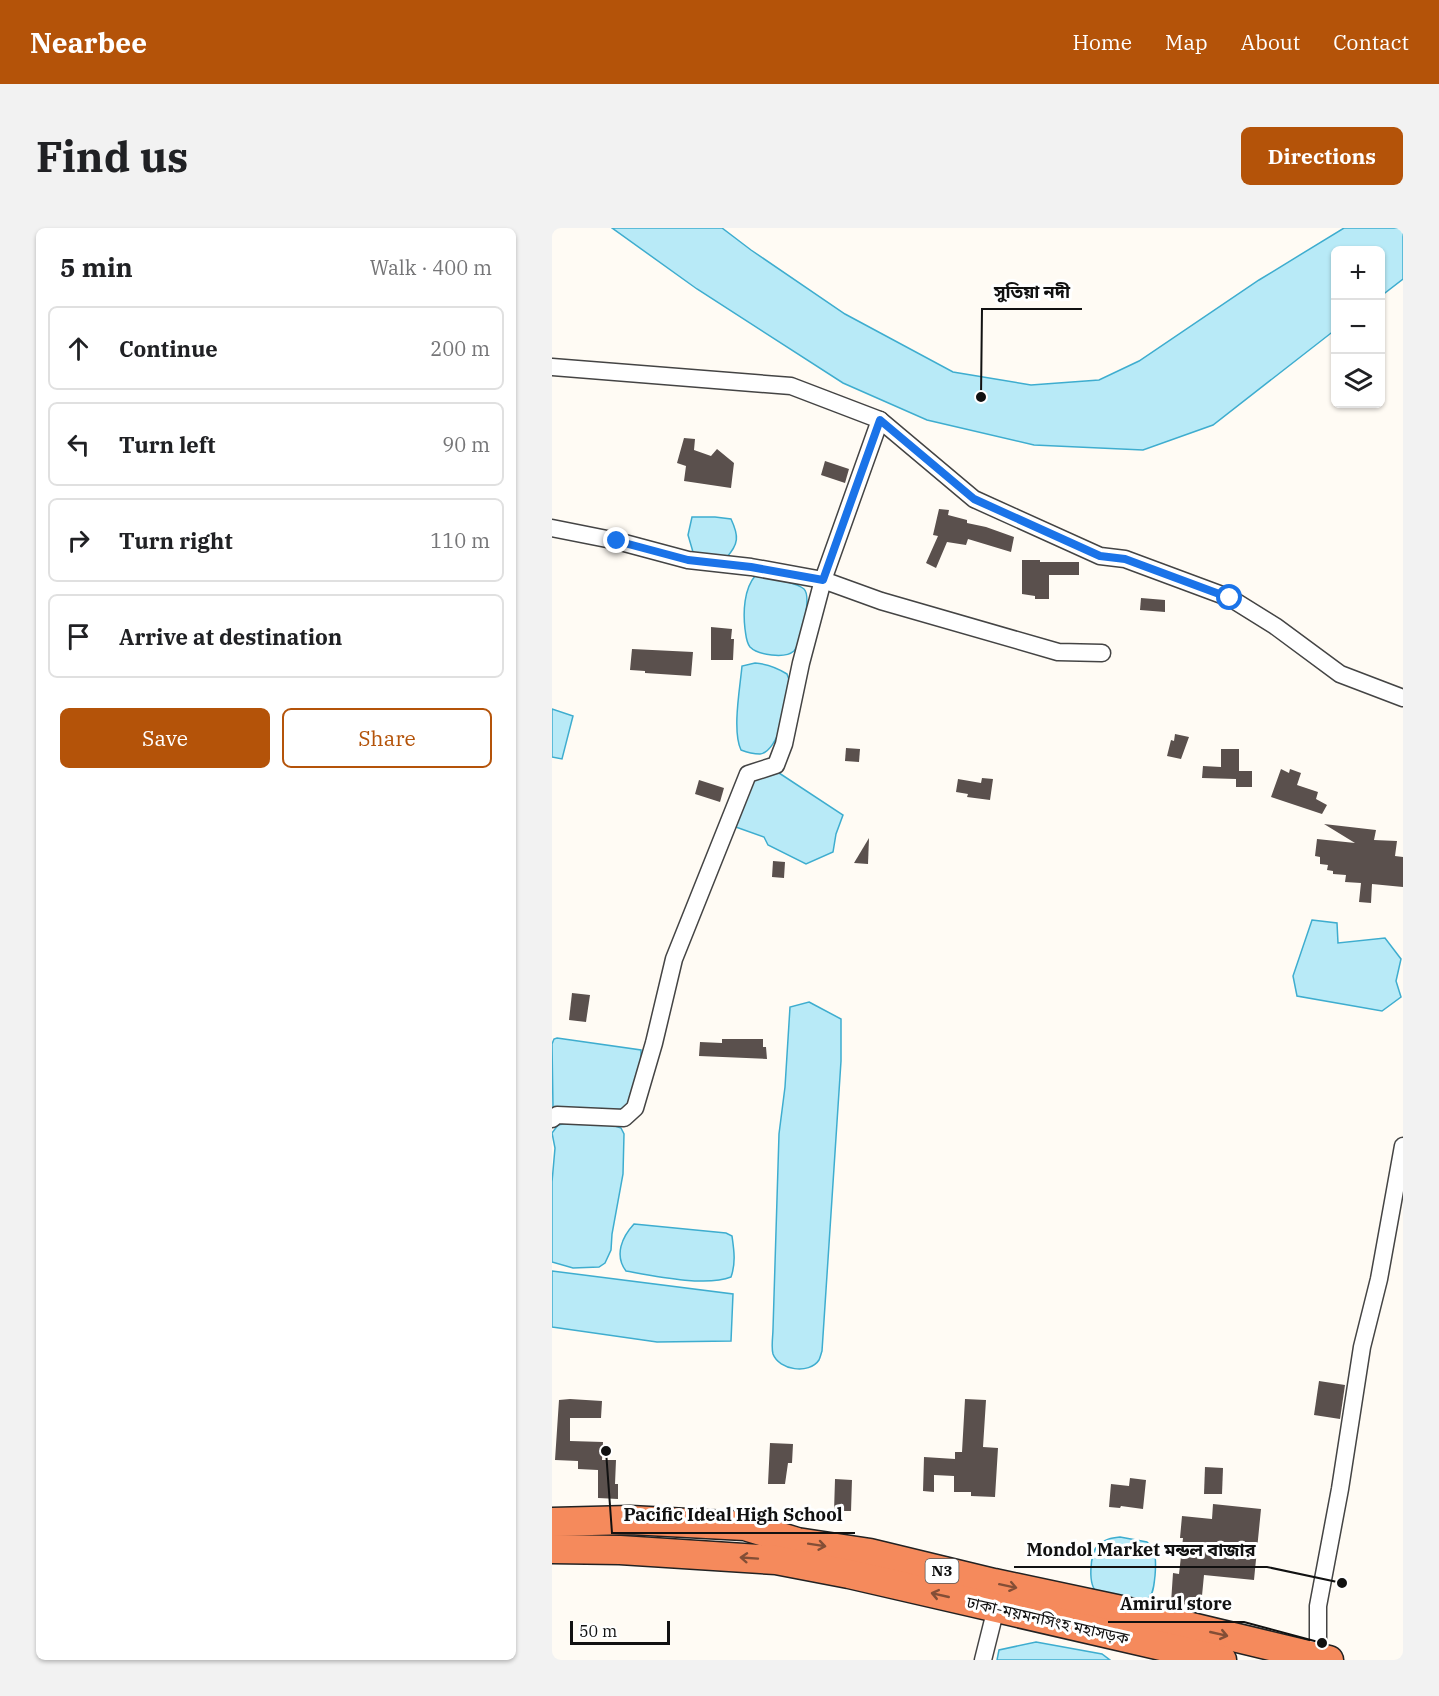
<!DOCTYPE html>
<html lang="en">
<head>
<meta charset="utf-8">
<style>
  :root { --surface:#fff; --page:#f2f2f2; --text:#202124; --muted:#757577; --line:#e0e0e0; --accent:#b45309 }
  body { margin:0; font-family:"IBM Plex Serif","Noto Sans Bengali",serif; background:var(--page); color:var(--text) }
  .controls { position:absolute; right:18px; top:18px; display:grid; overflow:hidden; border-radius:9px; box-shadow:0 2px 4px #0004 }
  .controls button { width:54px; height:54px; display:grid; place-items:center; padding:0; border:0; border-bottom:2px solid var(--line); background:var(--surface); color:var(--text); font:30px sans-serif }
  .scale { position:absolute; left:18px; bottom:15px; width:100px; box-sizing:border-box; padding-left:6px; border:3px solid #111; border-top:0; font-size:16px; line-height:21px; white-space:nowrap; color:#111; -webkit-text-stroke:4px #fff; paint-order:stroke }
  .stop { position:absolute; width:18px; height:18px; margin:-14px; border:4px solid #1a73e8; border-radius:50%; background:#fff }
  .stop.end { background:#1a73e8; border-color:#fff; box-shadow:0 2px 6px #0008 }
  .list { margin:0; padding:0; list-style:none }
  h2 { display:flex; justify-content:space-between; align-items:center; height:78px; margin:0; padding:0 24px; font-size:26px }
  h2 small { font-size:20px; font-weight:400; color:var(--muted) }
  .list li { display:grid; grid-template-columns:39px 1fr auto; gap:18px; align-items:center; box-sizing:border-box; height:84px; margin:0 12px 12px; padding:0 12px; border:2px solid var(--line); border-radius:9px }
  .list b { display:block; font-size:22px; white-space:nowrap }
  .list em { font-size:20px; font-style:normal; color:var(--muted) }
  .actions { display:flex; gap:12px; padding:18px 24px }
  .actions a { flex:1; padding:14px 0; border:2px solid var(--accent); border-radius:9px; text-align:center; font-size:21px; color:var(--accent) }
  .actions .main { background:var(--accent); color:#fff }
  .icon { flex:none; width:33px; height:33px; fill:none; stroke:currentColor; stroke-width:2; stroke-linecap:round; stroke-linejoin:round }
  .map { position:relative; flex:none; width:851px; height:1432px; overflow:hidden; border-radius:9px }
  header { display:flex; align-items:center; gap:36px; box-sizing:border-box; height:84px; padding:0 30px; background:var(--accent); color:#fff }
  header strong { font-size:28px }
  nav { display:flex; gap:33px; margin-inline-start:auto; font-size:21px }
  .intro { display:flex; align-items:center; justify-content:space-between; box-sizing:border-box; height:144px; padding:0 36px }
  h1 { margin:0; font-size:42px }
  .button { padding:15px 27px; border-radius:9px; background:var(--accent); color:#fff; font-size:21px; font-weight:700 }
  main { display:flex; gap:36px; padding:0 36px }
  aside { flex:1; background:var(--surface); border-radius:9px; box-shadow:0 2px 4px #0004 }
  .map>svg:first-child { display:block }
  .water { fill:#b8eaf7; stroke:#3eadcf; stroke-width:1.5 }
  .building { fill:#5a504d }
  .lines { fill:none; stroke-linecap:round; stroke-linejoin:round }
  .street-casing { stroke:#444; stroke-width:19 }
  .highway-casing { stroke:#222; stroke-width:31 }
  .street { stroke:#fff; stroke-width:16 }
  .highway { stroke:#f58a5c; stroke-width:28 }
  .oneway { stroke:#834e36 }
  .route { stroke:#1a73e8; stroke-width:8 }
  .labels { text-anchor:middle; stroke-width:6; stroke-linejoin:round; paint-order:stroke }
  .shield { fill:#fff; stroke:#585858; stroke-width:1.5 }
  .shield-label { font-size:15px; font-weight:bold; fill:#111 }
  .street-label { font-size:16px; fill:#111; stroke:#fff }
  .leader { fill:none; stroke:#111; stroke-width:2 }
  .callout-dot { fill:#111; stroke:#fff; stroke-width:2 }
  .callout-label { font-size:18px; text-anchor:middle; font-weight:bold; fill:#111; stroke:#fff; stroke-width:6; stroke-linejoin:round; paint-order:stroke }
</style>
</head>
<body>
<header>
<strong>Nearbee</strong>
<nav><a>Home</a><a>Map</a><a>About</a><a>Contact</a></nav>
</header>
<div class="intro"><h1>Find us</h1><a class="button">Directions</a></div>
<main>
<aside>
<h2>5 min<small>Walk · 400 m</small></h2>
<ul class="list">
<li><svg class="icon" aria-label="ahead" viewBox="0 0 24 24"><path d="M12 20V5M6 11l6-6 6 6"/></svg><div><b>Continue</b></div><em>200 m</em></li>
<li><svg class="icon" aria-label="left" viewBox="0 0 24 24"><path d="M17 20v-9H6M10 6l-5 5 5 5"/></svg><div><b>Turn left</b></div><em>90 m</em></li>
<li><svg class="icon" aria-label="right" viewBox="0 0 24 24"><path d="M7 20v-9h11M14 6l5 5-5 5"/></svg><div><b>Turn right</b></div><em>110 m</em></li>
<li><svg class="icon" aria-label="arrive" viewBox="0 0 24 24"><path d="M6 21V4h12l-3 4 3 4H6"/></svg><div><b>Arrive at destination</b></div></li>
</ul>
<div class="actions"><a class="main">Save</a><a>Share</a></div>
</aside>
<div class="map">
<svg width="851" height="1432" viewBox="0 0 851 1432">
  <rect width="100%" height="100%" fill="#fffbf4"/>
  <g class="water">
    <polygon points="60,0 170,0 199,22 293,86 401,144 479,157 547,152 587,133 707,52 792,0 851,0 851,51 829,68 828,22 784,22 783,102 661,197 591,222 482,217 375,192 291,155 145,61"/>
    <path d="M 140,289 L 163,289 L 179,291 C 187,308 187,316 174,330 L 158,332 L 141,324 L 136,307 Z"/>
    <path d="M 203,348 C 215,350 242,353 252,361 C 260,369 249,415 242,423 C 233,431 206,427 198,419 C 194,414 194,407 193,401 C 191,384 192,361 203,348 Z"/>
    <path d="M 203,435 C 215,436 224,439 235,446 C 236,449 237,451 238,455 C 240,469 226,524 208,526 C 202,526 194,524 189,522 C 180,503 188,460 190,438 Z"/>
    <polygon points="0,481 21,488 10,531 0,529"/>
    <polygon points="224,543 291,587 284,606 281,624 254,636 216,617 212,609 181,598 197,549"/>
    <polygon points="760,692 785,695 786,715 833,710 849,731 844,753 849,769 830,783 745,768 741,748"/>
    <path d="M 257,774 L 289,791 L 289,833 L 270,1123 C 269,1126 268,1130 267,1132 C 257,1147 227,1142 221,1126 C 219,1119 221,1108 221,1101 L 227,906 L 233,859 L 238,779 Z"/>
    <polygon points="5,810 89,822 89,850 77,881 20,884 1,880 0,816 2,811"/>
    <polygon points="27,893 51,894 69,900 72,906 71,946 60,1006 59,1022 53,1035 47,1039 21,1040 0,1034 0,954 3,920 0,905 6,897"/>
    <path d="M 82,996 L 174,1005 L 180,1008 C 182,1022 184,1035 179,1049 C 154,1059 102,1048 74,1043 C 62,1027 70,1009 82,996 Z"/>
    <polygon points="0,1043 181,1066 179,1113 105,1114 0,1099"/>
    <path d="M 568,1309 L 595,1314 C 605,1322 604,1336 603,1348 C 602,1355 602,1366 596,1370 C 588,1376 553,1371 546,1365 C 535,1358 538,1325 546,1317 C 552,1311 560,1310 568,1309 Z"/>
    <polygon points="484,1414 550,1426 558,1432 445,1432 447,1422"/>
  </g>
  <g class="building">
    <polygon points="132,210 143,211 142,222 159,228 165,221 182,235 179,260 132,253 134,238 125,235"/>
    <polygon points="273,233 297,241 293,255 269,247"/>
    <polygon points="387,281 397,282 396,287 415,292 415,295 434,299 462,309 459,324 416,311 414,317 395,314 384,340 374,335 386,308 381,307"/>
    <polygon points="470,332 488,332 488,334 527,334 527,347 497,347 497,371 483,371 483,368 470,366"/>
    <polygon points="589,370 613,372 613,384 588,382"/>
    <polygon points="159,399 180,401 179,411 182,411 181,432 159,432"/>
    <polygon points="80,421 141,424 139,448 93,445 93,443 78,442"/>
    <polygon points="623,506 637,509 629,531 615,528 619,512 622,513"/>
    <polygon points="294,520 308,521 307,534 293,533"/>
    <polygon points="669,521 687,521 687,543 700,543 700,559 684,559 684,551 650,550 651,538 669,539"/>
    <polygon points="729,541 737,545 738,541 749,545 745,557 766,564 764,571 775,577 770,586 719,569"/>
    <polygon points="430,550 441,551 438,572 415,569 416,566 404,564 406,551 429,555"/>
    <polygon points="147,552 172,560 168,574 143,566"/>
    <polygon points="772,596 824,602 822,612 845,613 843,628 851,629 851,659 820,656 819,675 807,674 809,655 793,654 794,647 781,646 781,643 775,642 776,637 768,636 768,629 763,628 765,611 803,615"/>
    <polygon points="317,610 316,636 302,635"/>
    <polygon points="221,633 233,634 232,650 220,649"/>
    <polygon points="20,765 38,767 34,794 17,792"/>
    <polygon points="170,811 211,811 211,819 214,819 215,831 147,828 148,814 170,815"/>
    <polygon points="767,1153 793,1157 788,1191 762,1187"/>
    <polygon points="18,1171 50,1173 49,1190 18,1190 18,1213 51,1214 50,1232 64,1232 63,1256 66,1256 66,1271 46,1270 46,1242 26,1241 26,1233 3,1232 7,1172"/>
    <polygon points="413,1171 434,1172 431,1219 446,1220 443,1269 419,1268 419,1264 402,1264 402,1248 382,1247 382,1264 371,1263 372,1229 403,1231 403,1224 410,1224"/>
    <polygon points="218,1215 241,1216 240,1235 236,1235 233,1256 216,1256"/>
    <polygon points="653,1239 671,1240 670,1266 652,1266"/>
    <polygon points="578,1250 594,1252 591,1281 569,1278 568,1280 557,1279 559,1256 577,1258"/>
    <polygon points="283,1251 300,1252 299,1283 282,1283"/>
    <polygon points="661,1276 709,1281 702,1352 652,1347 649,1378 619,1375 621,1345 627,1346 631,1310 628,1310 630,1288 660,1291"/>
  </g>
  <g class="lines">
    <defs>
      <g id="street">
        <polyline points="0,139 239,158 328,192 422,271 548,328 573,331 678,370 723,398 788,446 851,470"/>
        <polyline points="0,300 65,313 136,332 199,339 271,352 329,373 506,424 550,425"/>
        <polyline points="0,891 5,887 72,890 83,880 102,815 122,731 196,546 224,537 232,516 249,435 271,352 328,192"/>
        <polyline points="766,1429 766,1378 788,1261 810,1119 827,1051 851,918"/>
        <polyline points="431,1432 444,1380"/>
      </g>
      <g id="highway">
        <polyline points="0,1294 78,1292 193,1298 245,1314 318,1325 442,1355 569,1382 777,1432"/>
        <polyline points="0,1321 68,1322 224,1332 297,1346 670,1432"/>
      </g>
    </defs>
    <use href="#street" class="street-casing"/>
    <use href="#highway" class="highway-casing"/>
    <use href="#street" class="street"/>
    <use href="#highway" class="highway"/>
  </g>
  <defs><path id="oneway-shaft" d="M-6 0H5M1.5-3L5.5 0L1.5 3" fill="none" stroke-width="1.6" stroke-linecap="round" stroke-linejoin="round" transform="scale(1.5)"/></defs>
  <g class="oneway">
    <use href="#oneway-shaft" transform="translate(265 1317) rotate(9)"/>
    <use href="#oneway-shaft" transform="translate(197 1330) rotate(-176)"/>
    <use href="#oneway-shaft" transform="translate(456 1358) rotate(12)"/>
    <use href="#oneway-shaft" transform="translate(388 1367) rotate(-167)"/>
    <use href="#oneway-shaft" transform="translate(667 1406) rotate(13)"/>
  </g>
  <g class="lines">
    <polyline class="route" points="65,313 136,332 199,339 271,352 328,192 422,271 548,328 573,331 678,370"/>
  </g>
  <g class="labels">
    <rect class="shield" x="373.5" y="1331" width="33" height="24" rx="4.5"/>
    <g class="shield-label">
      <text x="390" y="1348">N3</text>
    </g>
    <g class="street-label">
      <text transform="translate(496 1392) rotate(13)" y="6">ঢাকা-ময়মনসিংহ মহাসড়ক</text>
    </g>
  </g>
  <path class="leader" d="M429 169L430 81H530M54 1223L60 1305H303M790 1355L715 1339H462M770 1415L692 1394H556"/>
  <g class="callout-dot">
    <circle cx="429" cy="169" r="6"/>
    <circle cx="54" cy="1223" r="6"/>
    <circle cx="790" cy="1355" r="6"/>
    <circle cx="770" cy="1415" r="6"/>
  </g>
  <g class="callout-label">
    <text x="480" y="70">সুতিয়া নদী</text>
    <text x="181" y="1293">Pacific Ideal High School</text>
    <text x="589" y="1328">Mondol Market মন্ডল বাজার</text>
    <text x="624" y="1382">Amirul store</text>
  </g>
</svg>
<div class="controls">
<button>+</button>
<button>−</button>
<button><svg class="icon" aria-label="layers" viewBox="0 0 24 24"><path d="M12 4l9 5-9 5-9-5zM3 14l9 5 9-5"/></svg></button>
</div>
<div class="scale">50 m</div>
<div class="stop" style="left:678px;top:370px"></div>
<div class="stop end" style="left:65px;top:313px"></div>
</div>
</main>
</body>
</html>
